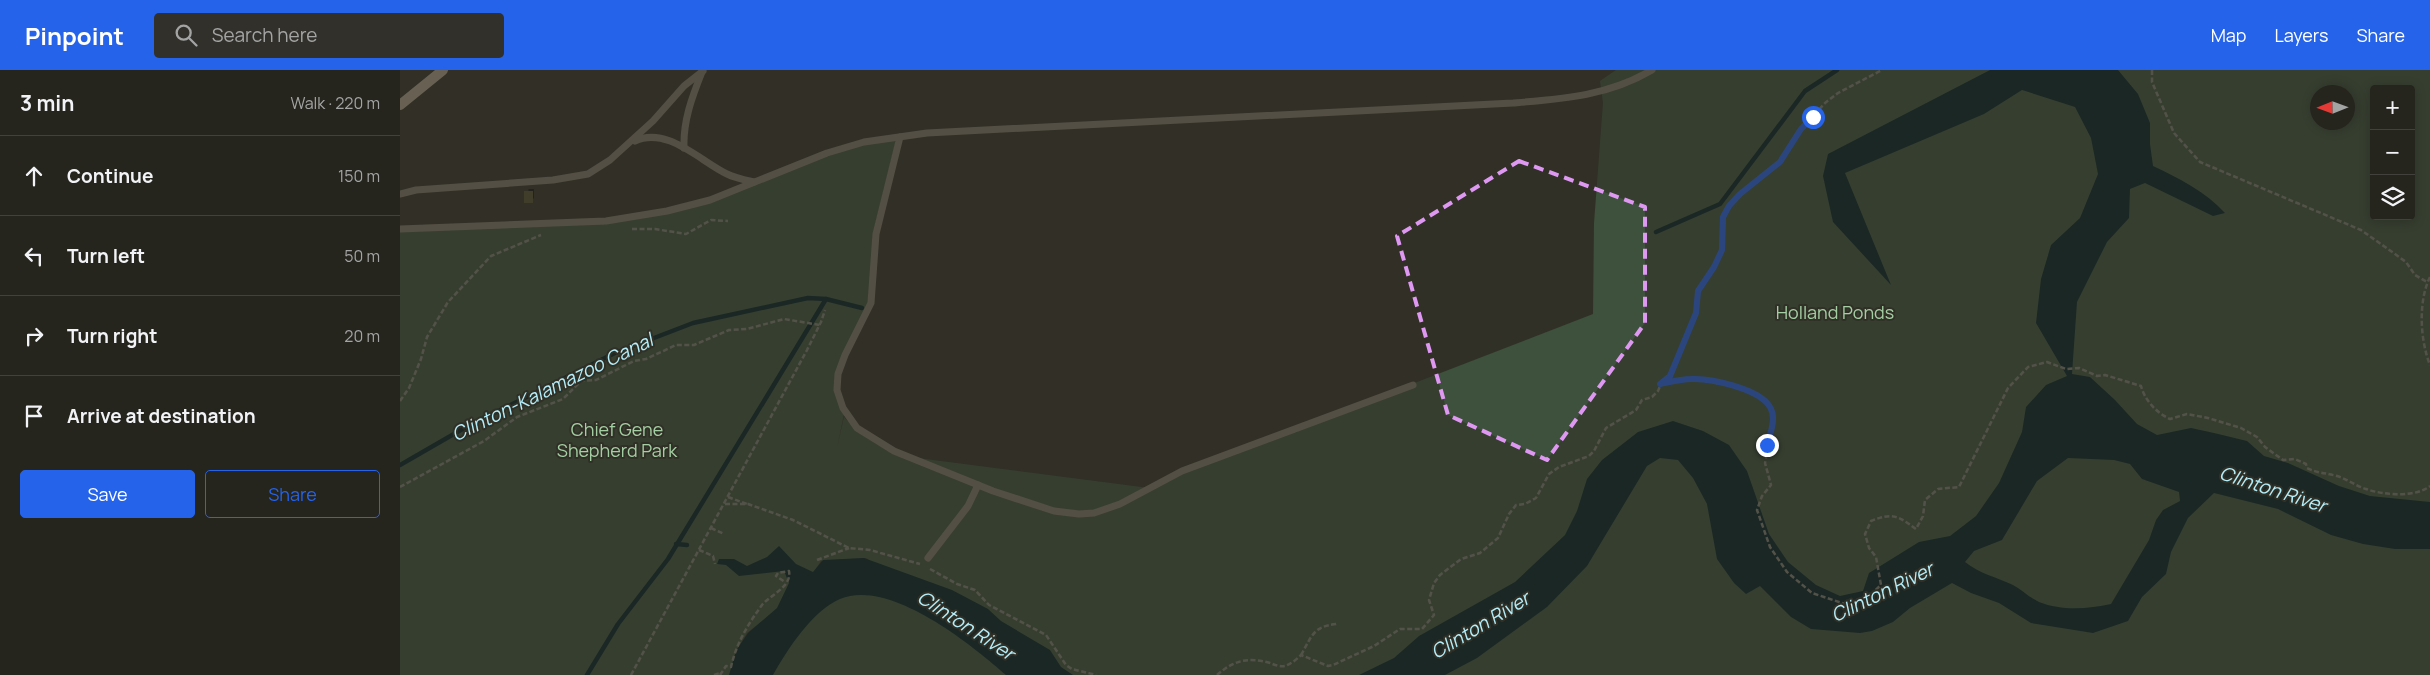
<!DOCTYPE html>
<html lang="en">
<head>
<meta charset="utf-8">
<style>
  :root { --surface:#25241d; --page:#31302a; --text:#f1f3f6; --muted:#a3a4a4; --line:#42413b; --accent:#2563eb }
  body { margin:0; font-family:Manrope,sans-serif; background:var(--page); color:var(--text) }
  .controls { position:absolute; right:15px; top:15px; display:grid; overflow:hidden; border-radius:5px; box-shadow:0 2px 12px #0003 }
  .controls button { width:45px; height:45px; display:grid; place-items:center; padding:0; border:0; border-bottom:1px solid var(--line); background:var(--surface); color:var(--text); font:25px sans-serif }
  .compass { position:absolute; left:1910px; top:15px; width:45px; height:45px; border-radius:50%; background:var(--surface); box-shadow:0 2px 12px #0003; rotate:269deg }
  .stop { position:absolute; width:15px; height:15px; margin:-11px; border:4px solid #2563eb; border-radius:50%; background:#fff }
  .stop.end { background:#2563eb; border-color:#fff; box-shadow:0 1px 5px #0008 }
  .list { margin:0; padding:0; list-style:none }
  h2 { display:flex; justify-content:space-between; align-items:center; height:65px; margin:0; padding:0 20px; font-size:21px }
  h2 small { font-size:16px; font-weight:400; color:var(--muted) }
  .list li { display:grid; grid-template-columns:32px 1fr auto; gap:15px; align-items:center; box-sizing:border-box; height:80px; padding:0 20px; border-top:1px solid var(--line) }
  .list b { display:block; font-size:19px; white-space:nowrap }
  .list em { font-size:16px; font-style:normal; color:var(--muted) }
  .actions { display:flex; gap:10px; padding:15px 20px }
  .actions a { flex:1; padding:11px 0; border:1px solid var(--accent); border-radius:5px; text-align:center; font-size:18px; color:var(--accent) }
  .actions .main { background:var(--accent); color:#fff }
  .icon { flex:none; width:28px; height:28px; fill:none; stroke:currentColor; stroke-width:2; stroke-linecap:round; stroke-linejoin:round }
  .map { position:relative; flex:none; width:2030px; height:605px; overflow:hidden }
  header { display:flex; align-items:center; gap:30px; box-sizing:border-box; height:70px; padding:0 25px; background:var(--accent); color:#fff }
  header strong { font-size:24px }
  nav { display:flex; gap:28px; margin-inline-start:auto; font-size:18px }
  .search { width:350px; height:45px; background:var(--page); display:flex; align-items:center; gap:12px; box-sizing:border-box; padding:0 18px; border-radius:5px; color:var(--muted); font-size:19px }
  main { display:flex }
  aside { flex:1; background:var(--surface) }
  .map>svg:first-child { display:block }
  .green { fill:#3d513c; fill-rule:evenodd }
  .water { fill:#001e23; fill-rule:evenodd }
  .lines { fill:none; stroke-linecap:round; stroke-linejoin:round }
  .stream { stroke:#001e23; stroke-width:4.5 }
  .building { fill:#565032; filter:url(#shadow) }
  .path { stroke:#7d7c74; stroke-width:2.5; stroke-dasharray:5 2.5; stroke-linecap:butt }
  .lane { stroke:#7f766a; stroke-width:7 }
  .secondary { stroke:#ac9e8b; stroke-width:10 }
  .route { stroke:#2563eb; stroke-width:6 }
  .marked { fill:none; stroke:#de98f2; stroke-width:4; stroke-dasharray:10 6; stroke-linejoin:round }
  .labels { text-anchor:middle; stroke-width:4; stroke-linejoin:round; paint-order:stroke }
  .park-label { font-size:18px; fill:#a4cfa3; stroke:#313027 }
  .water-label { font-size:19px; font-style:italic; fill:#b3eefa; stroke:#313027 }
</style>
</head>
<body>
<header>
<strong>Pinpoint</strong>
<div class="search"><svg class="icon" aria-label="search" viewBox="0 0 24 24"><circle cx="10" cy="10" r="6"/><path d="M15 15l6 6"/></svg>Search here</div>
<nav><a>Map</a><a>Layers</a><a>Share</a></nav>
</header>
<main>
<aside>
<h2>3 min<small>Walk · 220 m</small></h2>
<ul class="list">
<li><svg class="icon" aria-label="ahead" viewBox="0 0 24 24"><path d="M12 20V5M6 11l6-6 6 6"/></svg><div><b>Continue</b></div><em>150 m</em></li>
<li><svg class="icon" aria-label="left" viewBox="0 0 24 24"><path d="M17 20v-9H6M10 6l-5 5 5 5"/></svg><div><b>Turn left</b></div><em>50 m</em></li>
<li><svg class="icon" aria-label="right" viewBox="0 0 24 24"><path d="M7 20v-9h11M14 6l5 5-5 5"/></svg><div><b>Turn right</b></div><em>20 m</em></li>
<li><svg class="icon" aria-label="arrive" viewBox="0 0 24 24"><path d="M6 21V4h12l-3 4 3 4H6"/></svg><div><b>Arrive at destination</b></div></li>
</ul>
<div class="actions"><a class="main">Save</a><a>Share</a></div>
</aside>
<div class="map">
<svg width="2030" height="605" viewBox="0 0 2030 605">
  <defs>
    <filter id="shadow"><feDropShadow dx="4.5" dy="-4.5" stdDeviation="0" flood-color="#0009"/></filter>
  </defs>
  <rect width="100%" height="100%" fill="#313027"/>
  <path class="green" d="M 1216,0 L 2030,0 L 2030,605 L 352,605 L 468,489 L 465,488 L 421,491 L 413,503 L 377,539 L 347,563 L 336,581 L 330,605 L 0,605 L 0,162 L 141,156 L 265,144 L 428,85 L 464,75 L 496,70 L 473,163 L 469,232 L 436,302 L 444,344 L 437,378 L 444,347 C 460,366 479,377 502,386 L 749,418 L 779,404 L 1193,244 L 1194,153 L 1203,33 L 1200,11 ZM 1974,19 L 2011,19 L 2011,146 L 1974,146 ZM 1918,22 L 1948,22 L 1948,52 L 1918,52 Z"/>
  <g class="water">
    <path d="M 1590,0 L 1718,0 L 1738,24 L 1750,53 L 1750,74 L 1753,96 C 1780,109 1805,121 1825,143 L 1813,146 L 1745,113 L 1730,119 L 1729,148 L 1707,172 L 1677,232 L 1672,304 L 1690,307 L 1715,330 L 1737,354 L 1757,365 L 1791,358 L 1814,363 L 1847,371 L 1864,386 L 1888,393 L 1939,416 L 1970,426 L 2030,432 L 2030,479 L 1995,479 L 1963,474 L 1931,465 L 1878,439 L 1814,423 L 1788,448 L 1771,482 L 1766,504 L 1742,527 L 1728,551 L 1693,563 L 1631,553 L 1599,533 L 1571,523 L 1552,513 L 1510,538 L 1493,552 L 1472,561 L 1460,563 L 1411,559 L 1391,547 L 1360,516 L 1346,524 L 1334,513 L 1317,489 L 1307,434 L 1293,408 L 1278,390 L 1260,388 L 1247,396 L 1187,496 L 1147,537 L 1077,588 L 1045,605 L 959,605 L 994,588 L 1019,566 L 1115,512 L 1165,465 L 1177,441 L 1187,409 L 1202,390 L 1238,362 L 1273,351 L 1303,361 L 1329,375 L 1347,401 L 1369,464 L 1388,492 L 1416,515 L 1440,526 L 1463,521 L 1469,503 L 1519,472 L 1550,466 L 1576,446 L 1599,413 L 1622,362 L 1626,337 L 1646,315 L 1667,306 L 1636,253 L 1641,209 L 1651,175 L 1680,148 L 1698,104 L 1691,68 L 1675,37 L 1622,20 L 1584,44 L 1445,103 L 1491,215 L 1433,152 L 1423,106 L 1428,84 ZM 1668,388 L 1714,390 L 1730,394 L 1742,409 L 1779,422 L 1780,431 L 1763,440 L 1756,450 L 1749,470 L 1711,534 C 1688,539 1662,541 1639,532 C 1630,528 1622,520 1613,515 C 1596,507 1580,504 1565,492 L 1574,481 L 1602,470 L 1637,411 Z"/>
    <path d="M 379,476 L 396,494 L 413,502 L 423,490 L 464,488 L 552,520 L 588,539 L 601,551 L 650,580 L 661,597 L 673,605 L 606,605 C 571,574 489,508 440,529 C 413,540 387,580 373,605 L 329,605 L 336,581 L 348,563 L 377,538 L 389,513 L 384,501 L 339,506 L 326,495 L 317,494 L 319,489 L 334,489 L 347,496 L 367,487 Z"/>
  </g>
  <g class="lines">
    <g class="stream">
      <polyline points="1256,162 1320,134 1405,21 1437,0"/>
      <polyline points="0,395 66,357 215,283 293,253 408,228 426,229 462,238"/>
      <polyline points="276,474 287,475"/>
      <polyline points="187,605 218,554 268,489 426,229"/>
    </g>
  </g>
  <rect class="building" x="124" y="121" width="9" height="12"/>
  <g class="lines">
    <g class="path">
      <polyline points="1752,0 1752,12 1774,63 1800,92 1961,160 1995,184 2006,192 2015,205 2027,212"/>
      <polyline points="232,159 255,159 286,164 311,150 328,151"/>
      <path d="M 2030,207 C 2018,231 2020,270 2030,295"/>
      <path d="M 1261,314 L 1292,309 L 1335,316 L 1358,324 L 1371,338 L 1373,355 L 1365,393 L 1371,415 L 1362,426 L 1357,440 L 1370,477 L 1387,502 L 1412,523 L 1445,534 L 1469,526 L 1481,515 L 1476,487 L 1469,478 L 1465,464 L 1471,451 C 1493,442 1498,446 1516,459 L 1523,446 L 1525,430 L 1538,419 L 1559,417 L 1608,318 L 1628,297 L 1647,292 L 1666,299 L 1679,298 L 1697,306 L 1705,305 L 1741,316 C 1745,331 1757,343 1770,349 L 1787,344 L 1808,348 L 1841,358 L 1857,367 L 1865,377 L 1883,390 L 1895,389 L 1906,394 L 1907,398 C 1917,403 1926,403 1937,406 C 1947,409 1956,416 1966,419 C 1983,425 2015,428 2030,416"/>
      <polyline points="0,331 9,318 21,289 27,267 48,232 91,186 141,165"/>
      <polyline points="0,417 84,371 117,347 163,329 181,311 196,310 234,291 246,289 276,275 294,275 329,260 347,259 384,249 420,255"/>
      <polyline points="328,427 347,434"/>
      <polyline points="325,434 348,434 393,450 449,478 470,480 520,494"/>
      <polyline points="311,458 324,464"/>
      <polyline points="299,480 313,486 315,494"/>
      <polyline points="417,490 449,478"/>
      <polyline points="530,499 557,514 575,520 589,535 646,565 666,595 672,599 696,605"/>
      <path d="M 901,585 C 912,566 913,556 937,554"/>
      <polyline points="231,605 407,280 421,252 425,240"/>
      <polyline points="314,605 320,603"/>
      <path d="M 320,605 L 326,596 L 331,597 C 336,574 348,554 362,535 C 370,525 392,517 389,501 L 378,503 L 376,506 L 385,512"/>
      <path d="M 817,605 C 834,590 848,587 870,593 C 875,595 880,597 885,596 C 891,594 897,589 901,585 L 928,596 L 933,595 L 974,576 L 1000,559 L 1022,559 L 1034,545 L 1029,530 L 1034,513 L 1040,505 L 1061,489 L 1080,483 L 1098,468 L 1109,444 L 1116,435 L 1125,434 L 1136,428 L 1149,404 L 1159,397 L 1189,386 L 1194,381 L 1206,358 L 1236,340 L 1242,330 L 1252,327 L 1258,321 L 1261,314 L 1270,306 L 1296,243 L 1298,221 L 1314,197 L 1322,180 L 1323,147 L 1329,136 L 1340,124 L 1380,92 L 1401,59 L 1425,33 L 1438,23 L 1482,0"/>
    </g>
    <g class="lane">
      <polyline points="500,67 476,164 471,233 445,285 438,304 437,320 443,338 457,358 494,381 593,421 654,441 679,444 694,443 720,434 782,401 1013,315"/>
      <path d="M 235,71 C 267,56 300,91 327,104 C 335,108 345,110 354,112"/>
      <path d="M 284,78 C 283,51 292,27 302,2"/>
      <polyline points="0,124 16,120 153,110 188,104 210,90 253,51 284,16 303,1"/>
      <path d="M 0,159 L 206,151 L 267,141 L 310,130 L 427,83 L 464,72 L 527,63 L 1113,33 C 1163,29 1208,26 1252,0"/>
      <polyline points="528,488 568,436 578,415"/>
    </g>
    <polyline class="secondary" points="0,35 43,0"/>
  </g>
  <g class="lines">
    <path class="route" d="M 1367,375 C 1370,364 1377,348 1370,337 C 1360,319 1311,308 1291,309 C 1281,309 1270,312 1260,314 L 1270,306 L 1296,243 L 1298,221 L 1314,197 L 1322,180 L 1323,147 L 1329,136 L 1340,124 L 1380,92 L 1401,59 L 1413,47"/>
  </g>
  <path d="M0 0H2030V605H0ZM 1119,91 L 1245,137 L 1245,253 L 1147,390 L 1048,345 L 997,166 Z" fill="#313027" fill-opacity=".55" fill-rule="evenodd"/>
  <path class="marked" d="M 1119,91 L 1245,137 L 1245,253 L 1147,390 L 1048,345 L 997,166 Z"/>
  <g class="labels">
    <g class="park-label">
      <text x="1435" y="249">Holland Ponds</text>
      <text x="217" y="366">Chief Gene<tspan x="217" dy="21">Shepherd Park</tspan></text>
    </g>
    <g class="water-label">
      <text transform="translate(152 317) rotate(-26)" y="7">Clinton-Kalamazoo Canal</text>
      <text transform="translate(1873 419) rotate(18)" y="7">Clinton River</text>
      <text transform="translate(1482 522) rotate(-26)" y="7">Clinton River</text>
      <text transform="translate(566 555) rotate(33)" y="7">Clinton River</text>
      <text transform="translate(1080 555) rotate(-31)" y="7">Clinton River</text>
    </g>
  </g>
</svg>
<div class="controls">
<button>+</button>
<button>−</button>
<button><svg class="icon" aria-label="layers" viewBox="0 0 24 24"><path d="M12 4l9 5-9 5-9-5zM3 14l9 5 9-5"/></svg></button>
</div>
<svg class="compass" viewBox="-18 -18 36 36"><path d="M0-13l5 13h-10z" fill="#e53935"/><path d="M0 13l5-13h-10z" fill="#a3a4a4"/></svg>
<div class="stop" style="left:1413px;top:47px"></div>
<div class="stop end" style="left:1367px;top:375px"></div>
</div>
</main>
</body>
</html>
